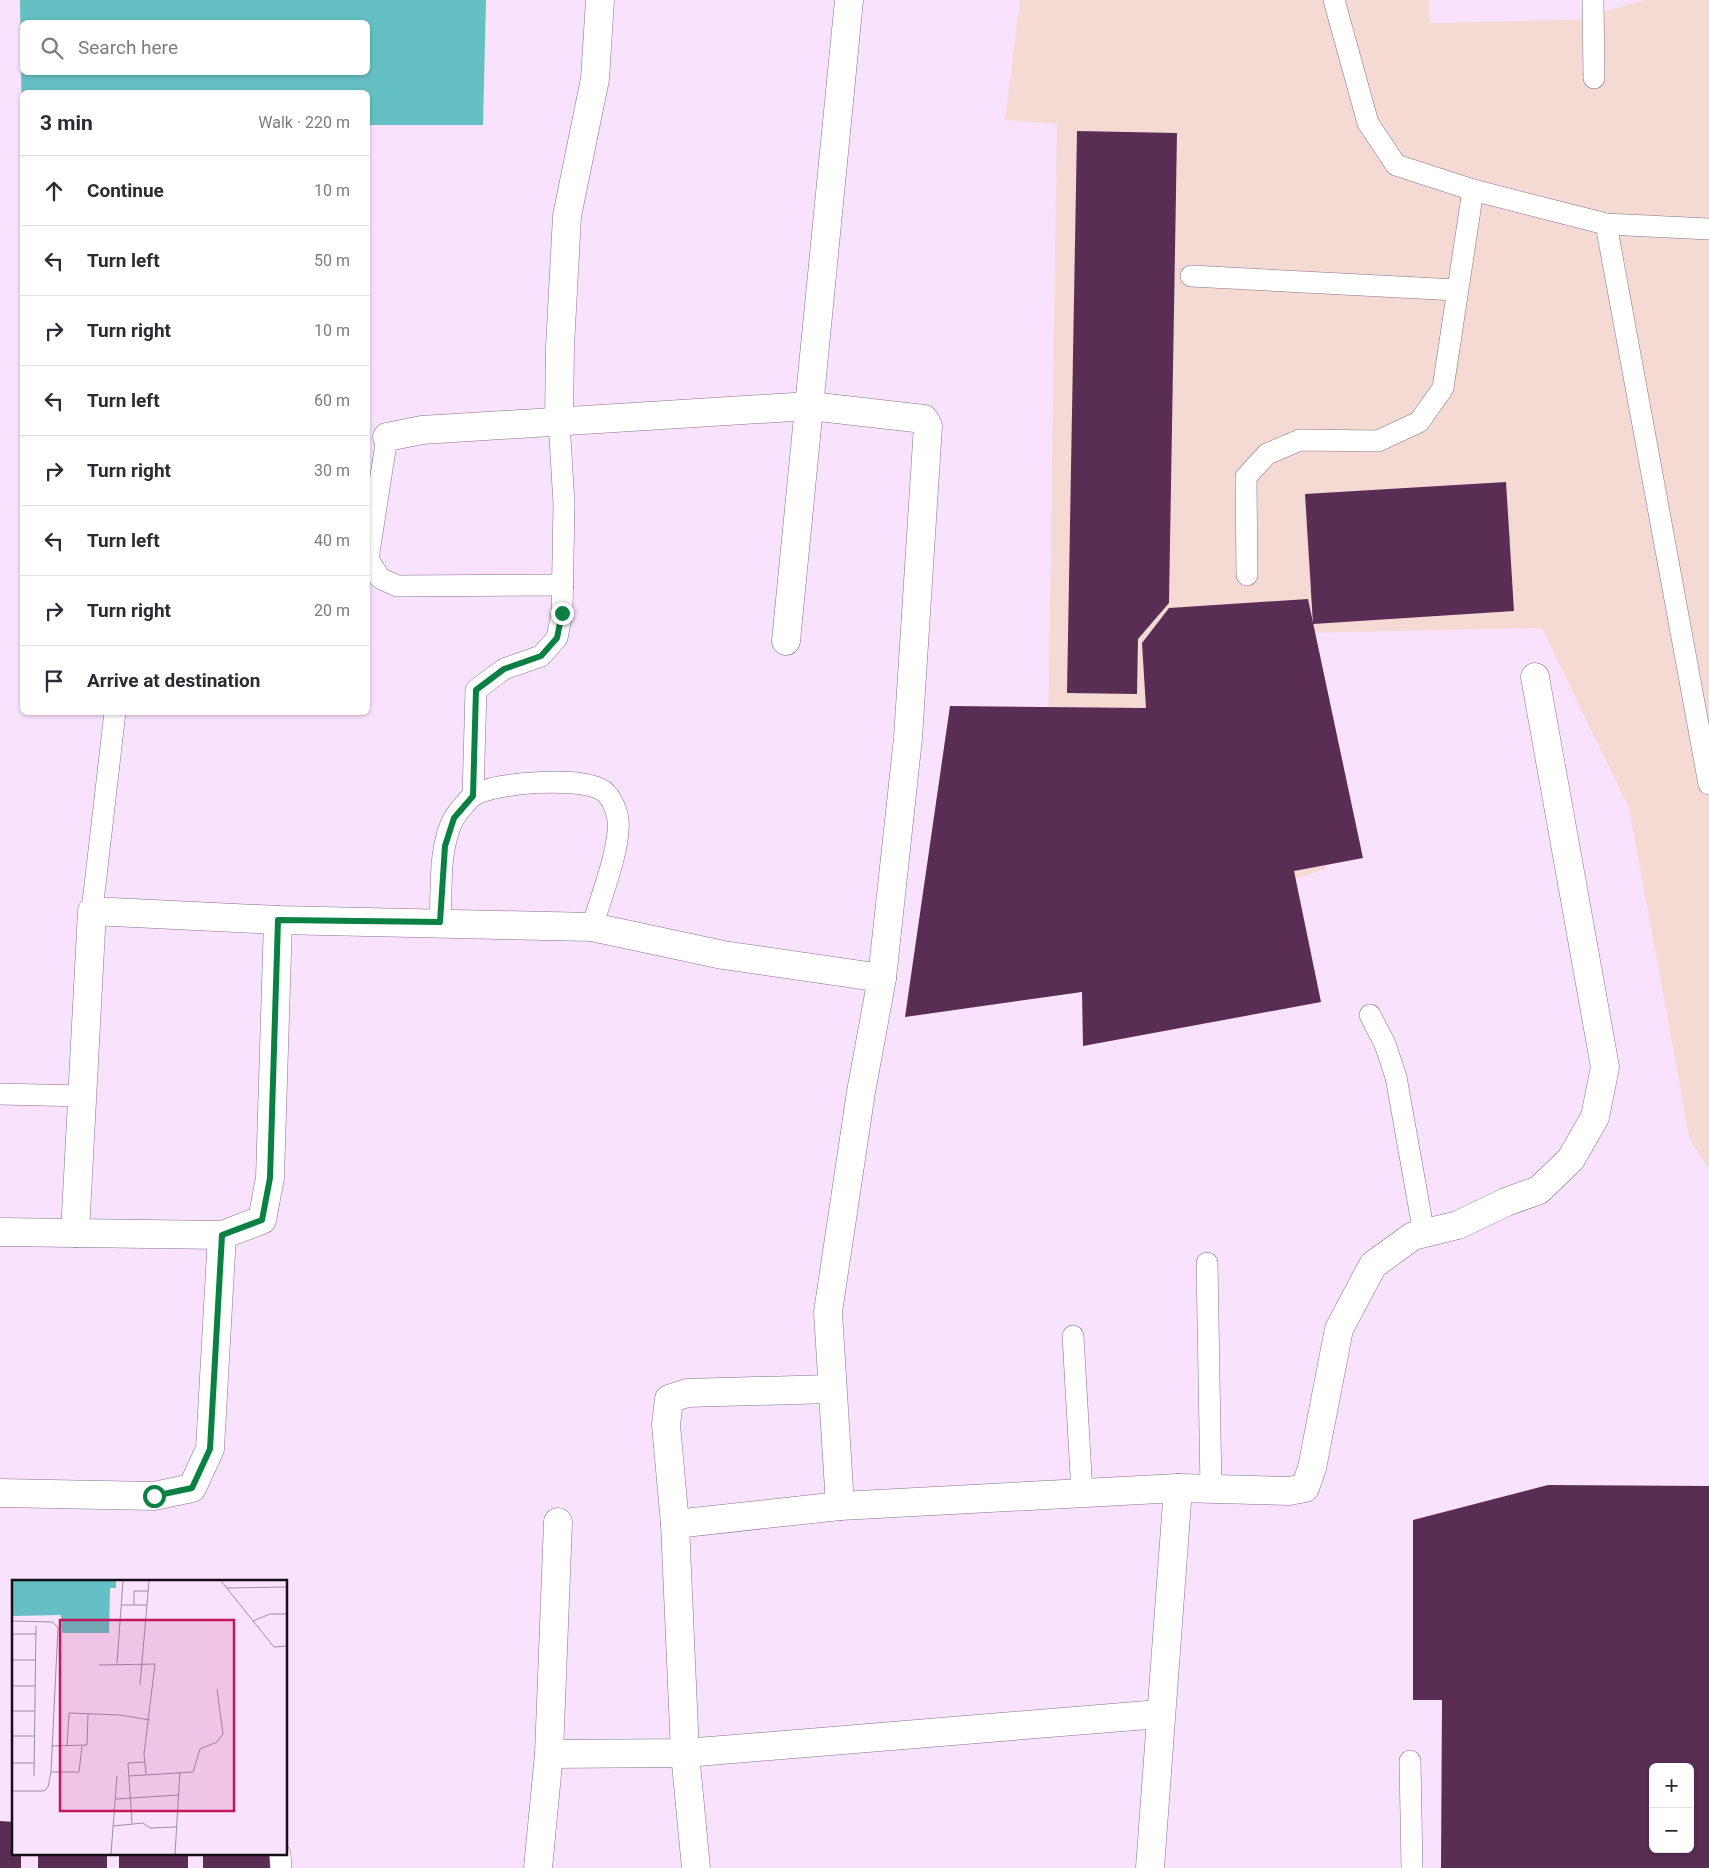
<!DOCTYPE html>
<html lang="en">
<head>
<meta charset="utf-8">
<style>
  :root { --surface:#fff; --page:#f7f7f7; --text:#2b2b33; --muted:#7c7c81; --line:#e1e1e2 }
  body { margin:0; font-family:Roboto,sans-serif; background:var(--page); color:var(--text) }
  .controls { position:absolute; right:15px; bottom:15px; display:grid; overflow:hidden; border-radius:8px; box-shadow:0 1px 4px #0004 }
  .controls button { width:45px; height:45px; display:grid; place-items:center; padding:0; border:0; border-bottom:1px solid var(--line); background:var(--surface); color:var(--text); font:25px sans-serif }
  .stop { position:absolute; width:15px; height:15px; margin:-11px; border:4px solid #0b8043; border-radius:50%; background:#fff }
  .stop.end { background:#0b8043; border-color:#fff; box-shadow:0 1px 5px #0008 }
  .list { margin:0; padding:0; list-style:none }
  h2 { display:flex; justify-content:space-between; align-items:center; height:65px; margin:0; padding:0 20px; font-size:21px }
  h2 small { font-size:16px; font-weight:400; color:var(--muted) }
  .list li { display:grid; grid-template-columns:32px 1fr auto; gap:15px; align-items:center; box-sizing:border-box; height:70px; padding:0 20px; border-top:1px solid var(--line) }
  .list b { display:block; font-size:19px; white-space:nowrap }
  .list em { font-size:16px; font-style:normal; color:var(--muted) }
  .icon { flex:none; width:28px; height:28px; fill:none; stroke:currentColor; stroke-width:2; stroke-linecap:round; stroke-linejoin:round }
  .map { position:relative; flex:none; width:1709px; height:1868px; overflow:hidden }
  .search { position:absolute; background:var(--surface); box-shadow:0 1px 4px #0004; left:20px; top:20px; width:350px; height:55px; display:flex; align-items:center; gap:12px; box-sizing:border-box; padding:0 18px; border-radius:8px; color:var(--muted); font-size:19px }
  .panel { position:absolute; background:var(--surface); box-shadow:0 1px 4px #0004; left:20px; top:90px; width:350px; height:625px; border-radius:8px }
  .map>svg:first-child { display:block }
  .industrial { fill:#f4dad3 }
  .water { fill:#65c0c3; fill-rule:evenodd }
  .building { fill:#5a2d55; fill-rule:evenodd }
  .lines { fill:none; stroke-linecap:round; stroke-linejoin:round }
  .service-casing { stroke:#85728a; stroke-width:22 }
  .minor-casing { stroke:#85728a; stroke-width:29 }
  .service { stroke:#fff; stroke-width:21 }
  .minor { stroke:#fff; stroke-width:28 }
  .route { stroke:#0b8043; stroke-width:6 }
  .inset-road { fill:none; stroke:#9e8ea2; stroke-width:1 }
  .view { fill:#c2185b; fill-opacity:0.15; stroke:#c2185b; stroke-width:2.5 }
  .inset-edge { fill:none; stroke:#160f18; stroke-width:2.5 }
</style>
</head>
<body>
<div class="map">
<svg width="1709" height="1868" viewBox="0 0 1709 1868">
  <rect width="100%" height="100%" fill="#f8e2fe"/>
  <polygon class="industrial" points="1020,0 1429,0 1430,23 1577,20 1644,0 1709,0 1709,1169 1690,1140 1629,808 1542,628 1301,633 1326,869 1196,912 1048,739 1057,124 1005,120"/>
  <path class="water" d="M 20,0 L 486,0 L 483,125 L 368,125 L 368,92 L 22,92 L 22,128 ZM 22,22 L 368,22 L 368,72 L 22,72 Z"/>
  <g class="building">
    <polygon points="1077,131 1177,133 1169,603 1138,639 1137,694 1067,693"/>
    <polygon points="1506,482 1514,611 1313,624 1305,494"/>
    <polygon points="1308,599 1363,858 1294,871 1321,1002 1083,1046 1082,992 905,1017 950,706 1146,708 1142,643 1169,608"/>
    <path d="M 1548,1485 L 1709,1486 L 1709,1868 L 1441,1868 L 1442,1700 L 1413,1700 L 1413,1520 ZM 1653,1767 L 1690,1767 L 1690,1849 L 1653,1849 Z"/>
    <polygon points="0,1821 14,1822 14,1854 21,1854 21,1868 0,1868"/>
    <rect x="38" y="1854" width="69" height="14"/>
    <rect x="119" y="1854" width="69" height="14"/>
    <rect x="203" y="1854" width="69" height="14"/>
  </g>
  <g class="lines">
    <defs>
      <g id="service">
        <polyline points="1334,0 1368,123 1396,165 1473,190 1606,224 1709,229"/>
        <polyline points="1593,0 1594,78"/>
        <polyline points="1606,224 1709,784"/>
        <polyline points="1191,276 1457,290"/>
        <polyline points="387,437 368,559 380,578 397,586 563,585"/>
        <polyline points="1247,575 1246,477 1267,454 1300,440 1378,441 1419,422 1443,388 1473,190"/>
        <polyline points="473,796 476,690 504,669 541,656 557,638 562,613 564,504 559,422"/>
        <polyline points="92,911 115,712"/>
        <path d="M 440,922 C 442,889 438,848 454,818 C 458,812 468,799 474,795 C 498,782 575,777 600,789 C 610,793 617,810 618,820 C 621,847 600,900 592,927"/>
        <polyline points="1370,1015 1385,1044 1396,1077 1424,1234"/>
        <polyline points="0,1094 82,1096"/>
        <polyline points="1207,1263 1211,1488"/>
        <polyline points="1073,1336 1082,1493"/>
        <polyline points="1410,1761 1412,1868"/>
        <polyline points="280,1854 281,1868"/>
      </g>
      <g id="minor">
        <polyline points="559,422 560,347 567,216 595,79 600,0"/>
        <polyline points="387,437 422,430 810,406 924,419 928,426 908,738 882,978 861,1092 828,1312 840,1506"/>
        <polyline points="786,641 849,0"/>
        <polyline points="0,1232 222,1235 262,1220 270,1178 278,920"/>
        <polyline points="75,1233 92,911 278,920 592,927 723,955 882,978"/>
        <polyline points="0,1493 154,1496 192,1488 210,1449 222,1235"/>
        <polyline points="675,1524 840,1506 1178,1488 1289,1491 1305,1488 1312,1468 1339,1329 1373,1265 1413,1236 1458,1225 1506,1202 1539,1190 1571,1159 1595,1117 1605,1067 1535,677"/>
        <polyline points="549,1754 685,1753 1160,1714"/>
        <polyline points="538,1868 549,1754 558,1522"/>
        <polyline points="696,1868 685,1753 675,1524 666,1425 669,1399 687,1393 831,1389"/>
        <polyline points="1150,1868 1178,1488"/>
      </g>
    </defs>
    <use href="#service" class="service-casing"/>
    <use href="#minor" class="minor-casing"/>
    <use href="#service" class="service"/>
    <use href="#minor" class="minor"/>
  </g>
  <g class="lines">
    <polyline class="route" points="154,1496 192,1488 210,1449 222,1235 262,1220 270,1178 278,920 440,922 445,846 454,818 473,796 476,690 504,669 541,656 557,638 562,613"/>
  </g>
  <g transform="translate(12 1580)">
    <rect width="275" height="275" fill="#f8e2fe"/>
    <path d="M 0,1 L 104,1 L 104,8 L 98,8 L 97,53 L 50,53 L 49,35 L 0,36 Z" fill="#65c0c3"/>
    <path class="inset-road" d="M 209,1 L 262,67 L 275,66M 215,8 L 275,7M 110,25 L 135,25M 122,25 L 122,11 L 136,11M 0,41 L 40,42 L 46,47 L 39,192 L 36,207 L 32,211 L 0,211M 241,41 L 258,34 L 275,34M 0,54 L 24,54M 0,80 L 24,80M 105,83 L 111,1M 87,85 L 143,84 L 132,174 L 134,194M 128,105 L 137,1M 0,106 L 23,106M 0,131 L 23,131M 0,156 L 22,156M 40,166 L 75,165 L 76,134M 55,166 L 57,133 L 108,135 L 138,140M 0,183 L 22,183M 39,192 L 67,192 L 70,166M 22,196 L 24,46M 117,196 L 181,192 L 188,169 L 205,162 L 211,154 L 205,109M 104,219 L 166,215M 120,243 L 116,183 L 133,182M 101,246 L 131,243 L 138,248 L 164,247M 99,274 L 105,196M 163,274 L 168,192"/>
    <path class="view" d="M 48,40 L 222,40 L 222,231 L 48,231 Z"/>
    <rect width="275" height="275" class="inset-edge"/>
  </g>
</svg>
<div class="controls">
<button>+</button>
<button>−</button>
</div>
<div class="stop" style="left:154px;top:1496px"></div>
<div class="stop end" style="left:562px;top:613px"></div>
<div class="search"><svg class="icon" aria-label="search" viewBox="0 0 24 24"><circle cx="10" cy="10" r="6"/><path d="M15 15l6 6"/></svg>Search here</div>
<section class="panel">
<h2>3 min<small>Walk · 220 m</small></h2>
<ul class="list">
<li><svg class="icon" aria-label="ahead" viewBox="0 0 24 24"><path d="M12 20V5M6 11l6-6 6 6"/></svg><div><b>Continue</b></div><em>10 m</em></li>
<li><svg class="icon" aria-label="left" viewBox="0 0 24 24"><path d="M17 20v-9H6M10 6l-5 5 5 5"/></svg><div><b>Turn left</b></div><em>50 m</em></li>
<li><svg class="icon" aria-label="right" viewBox="0 0 24 24"><path d="M7 20v-9h11M14 6l5 5-5 5"/></svg><div><b>Turn right</b></div><em>10 m</em></li>
<li><svg class="icon" aria-label="left" viewBox="0 0 24 24"><path d="M17 20v-9H6M10 6l-5 5 5 5"/></svg><div><b>Turn left</b></div><em>60 m</em></li>
<li><svg class="icon" aria-label="right" viewBox="0 0 24 24"><path d="M7 20v-9h11M14 6l5 5-5 5"/></svg><div><b>Turn right</b></div><em>30 m</em></li>
<li><svg class="icon" aria-label="left" viewBox="0 0 24 24"><path d="M17 20v-9H6M10 6l-5 5 5 5"/></svg><div><b>Turn left</b></div><em>40 m</em></li>
<li><svg class="icon" aria-label="right" viewBox="0 0 24 24"><path d="M7 20v-9h11M14 6l5 5-5 5"/></svg><div><b>Turn right</b></div><em>20 m</em></li>
<li><svg class="icon" aria-label="arrive" viewBox="0 0 24 24"><path d="M6 21V4h12l-3 4 3 4H6"/></svg><div><b>Arrive at destination</b></div></li>
</ul>
</section>
</div>
</body>
</html>
